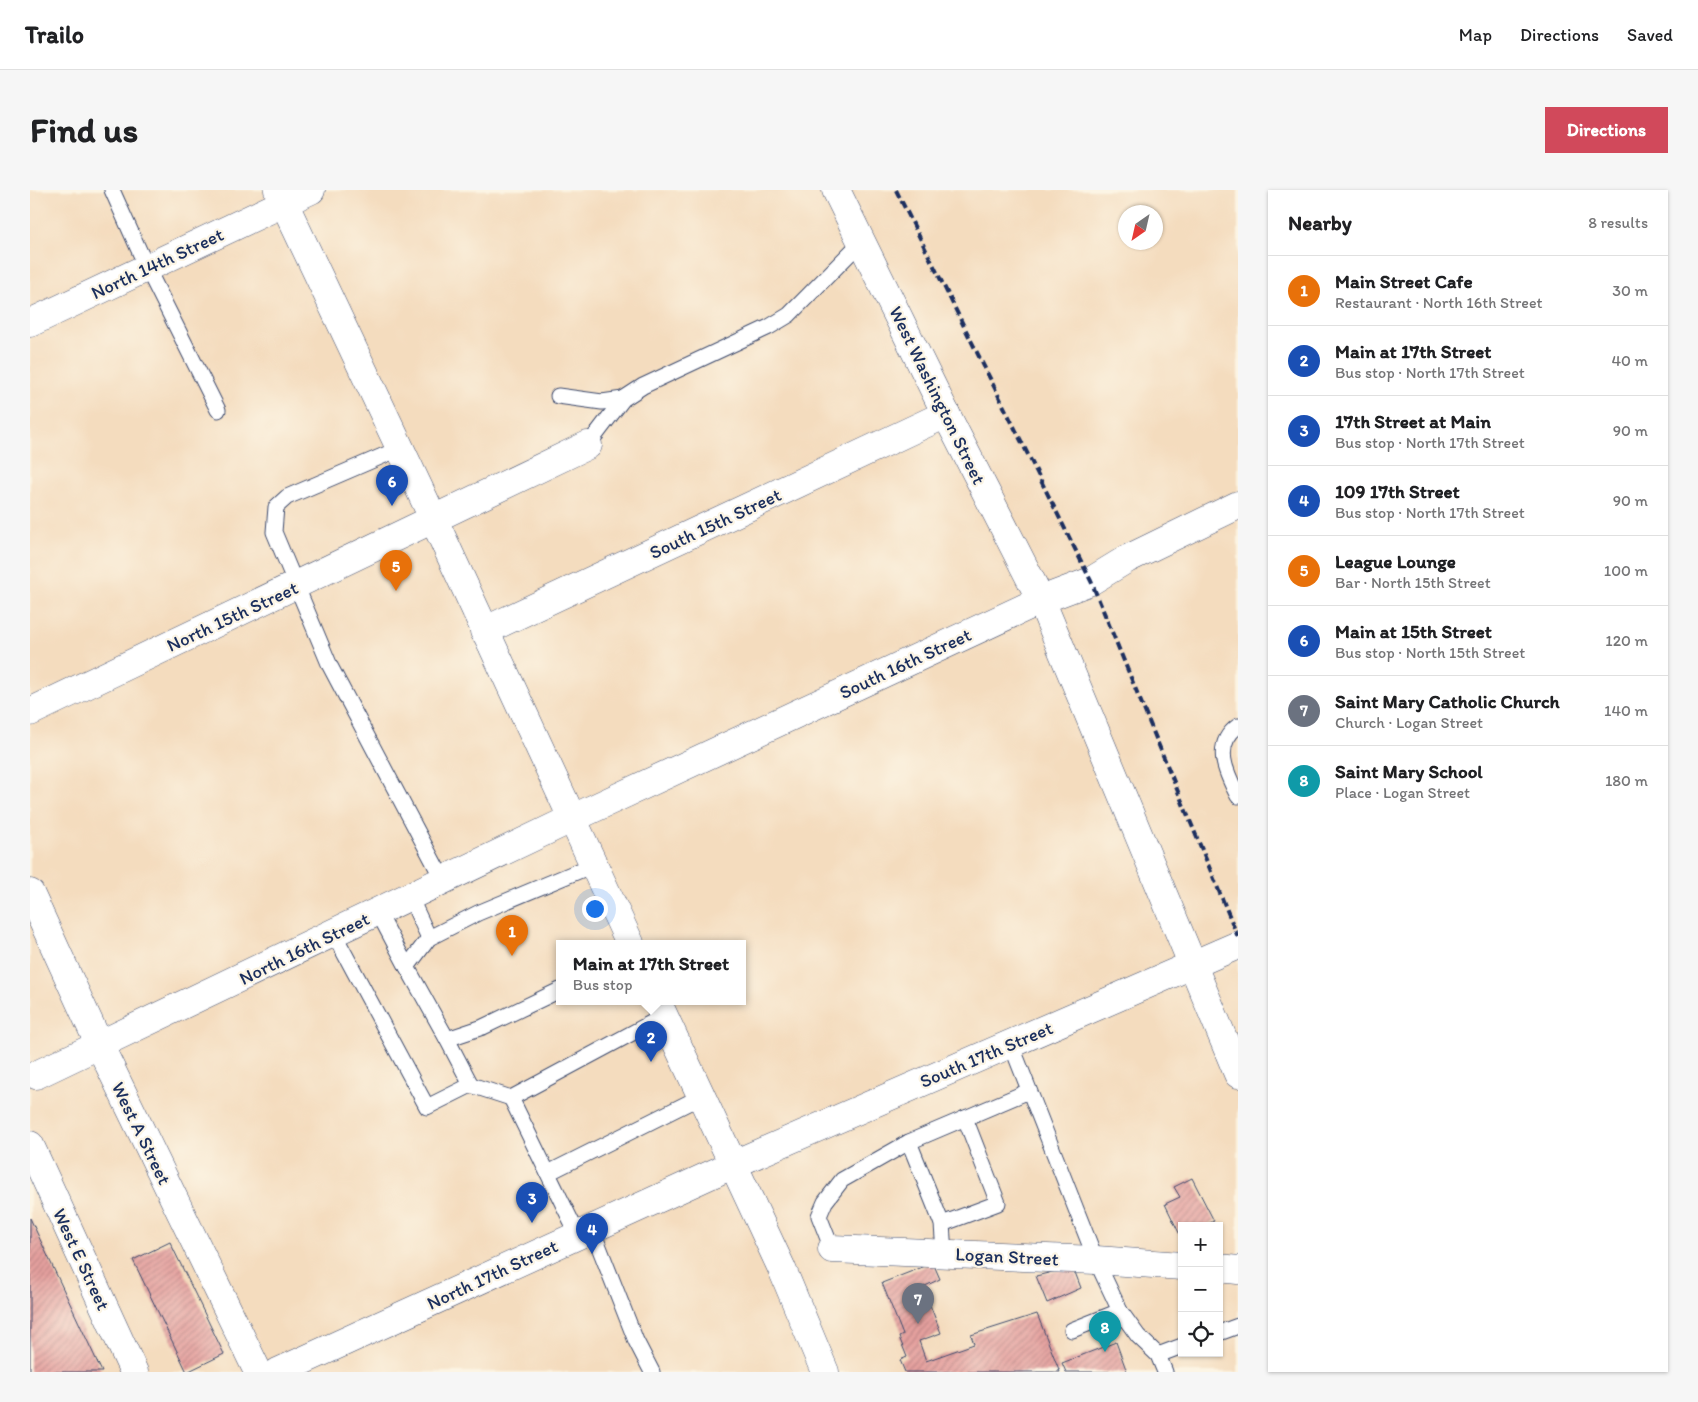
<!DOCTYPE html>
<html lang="en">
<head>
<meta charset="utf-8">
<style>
  :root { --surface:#fff; --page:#f6f6f6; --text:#202124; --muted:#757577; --line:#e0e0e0; --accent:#d1495b }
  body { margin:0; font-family:Itim,sans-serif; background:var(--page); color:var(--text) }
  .controls { position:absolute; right:15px; bottom:15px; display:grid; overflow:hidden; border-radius:0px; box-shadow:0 1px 4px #0004 }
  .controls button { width:45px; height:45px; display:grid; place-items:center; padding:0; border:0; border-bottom:1px solid var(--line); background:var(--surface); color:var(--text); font:25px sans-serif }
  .compass { position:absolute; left:1088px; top:15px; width:45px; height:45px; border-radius:50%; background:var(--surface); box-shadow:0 1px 4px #0004; rotate:214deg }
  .you { position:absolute; left:564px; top:718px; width:18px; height:18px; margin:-12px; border:4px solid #fff; border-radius:50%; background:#1a73e8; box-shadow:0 0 0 8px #1a73e833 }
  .badge { display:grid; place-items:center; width:32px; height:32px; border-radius:50%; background:var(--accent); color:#fff; font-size:16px; font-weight:700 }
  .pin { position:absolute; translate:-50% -41px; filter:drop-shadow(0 1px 2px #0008) }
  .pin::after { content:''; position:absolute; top:26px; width:18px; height:15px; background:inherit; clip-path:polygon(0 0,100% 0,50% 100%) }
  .popup { position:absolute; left:526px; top:750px; width:190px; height:65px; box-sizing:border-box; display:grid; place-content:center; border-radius:0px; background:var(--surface); filter:drop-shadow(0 1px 4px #0005); font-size:16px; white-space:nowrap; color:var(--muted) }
  .popup b { font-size:19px; color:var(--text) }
  .popup::after { content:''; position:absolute; left:50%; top:100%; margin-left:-10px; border:10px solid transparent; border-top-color:var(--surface) }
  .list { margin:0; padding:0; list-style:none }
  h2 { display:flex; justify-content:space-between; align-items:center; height:65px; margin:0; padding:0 20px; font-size:21px }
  h2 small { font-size:16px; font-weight:400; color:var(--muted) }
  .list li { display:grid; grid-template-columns:32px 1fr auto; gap:15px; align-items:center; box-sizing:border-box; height:70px; padding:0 20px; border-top:1px solid var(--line) }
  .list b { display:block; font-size:19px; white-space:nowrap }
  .list p { margin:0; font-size:16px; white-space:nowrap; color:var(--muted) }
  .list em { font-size:16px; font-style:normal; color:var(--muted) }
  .icon { flex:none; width:28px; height:28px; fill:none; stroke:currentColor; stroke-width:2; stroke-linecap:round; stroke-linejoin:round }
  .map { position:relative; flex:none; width:1208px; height:1182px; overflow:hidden; border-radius:0px }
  header { display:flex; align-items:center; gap:30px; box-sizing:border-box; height:70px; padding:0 25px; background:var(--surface); border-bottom:1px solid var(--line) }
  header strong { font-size:24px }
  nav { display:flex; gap:28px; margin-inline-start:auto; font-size:18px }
  .intro { display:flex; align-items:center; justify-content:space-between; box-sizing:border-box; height:120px; padding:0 30px }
  h1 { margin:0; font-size:35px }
  .button { padding:12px 22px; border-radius:0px; background:var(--accent); color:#fff; font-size:18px; font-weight:700 }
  main { display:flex; gap:30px; padding:0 30px }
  aside { flex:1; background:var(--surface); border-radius:0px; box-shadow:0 1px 4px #0004 }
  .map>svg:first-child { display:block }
  .building { fill:url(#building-hatch) }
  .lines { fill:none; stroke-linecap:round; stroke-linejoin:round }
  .lane-casing { stroke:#3c496c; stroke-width:17 }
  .street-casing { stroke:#3c496c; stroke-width:29 }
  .secondary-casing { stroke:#3c496c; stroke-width:29 }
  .lane { stroke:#fff; stroke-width:15 }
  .street { stroke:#fff; stroke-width:28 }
  .secondary { stroke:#fff; stroke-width:28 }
  .rail { stroke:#1b2f5e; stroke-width:4; stroke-dasharray:8 4; stroke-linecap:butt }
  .labels { text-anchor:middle; stroke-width:4.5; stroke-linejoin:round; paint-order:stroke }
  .street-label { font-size:19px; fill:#1b2f5e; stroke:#fcf5e5 }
</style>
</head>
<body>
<header>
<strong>Trailo</strong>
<nav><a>Map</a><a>Directions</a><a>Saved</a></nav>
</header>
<div class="intro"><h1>Find us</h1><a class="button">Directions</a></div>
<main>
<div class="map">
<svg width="1208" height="1182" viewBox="0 0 1208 1182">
  <defs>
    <pattern id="building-hatch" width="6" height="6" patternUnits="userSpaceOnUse" patternTransform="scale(1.25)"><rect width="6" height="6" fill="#e5a09e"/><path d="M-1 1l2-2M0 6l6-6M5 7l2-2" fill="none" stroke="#b98384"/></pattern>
  </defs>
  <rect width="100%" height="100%" fill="#fcf5e5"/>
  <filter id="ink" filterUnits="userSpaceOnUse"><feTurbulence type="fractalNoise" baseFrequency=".02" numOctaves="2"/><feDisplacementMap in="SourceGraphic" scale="10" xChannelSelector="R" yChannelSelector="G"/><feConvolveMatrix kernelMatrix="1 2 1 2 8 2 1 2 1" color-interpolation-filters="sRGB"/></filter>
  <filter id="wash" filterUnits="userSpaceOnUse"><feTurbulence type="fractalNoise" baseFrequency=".0096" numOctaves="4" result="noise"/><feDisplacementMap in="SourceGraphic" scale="20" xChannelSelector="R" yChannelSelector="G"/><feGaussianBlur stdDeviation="1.12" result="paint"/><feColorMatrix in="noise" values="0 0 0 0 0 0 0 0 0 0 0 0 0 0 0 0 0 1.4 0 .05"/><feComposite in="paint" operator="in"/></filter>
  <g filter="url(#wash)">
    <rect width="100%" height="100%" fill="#f4dcbe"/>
    <g id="blocks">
      <g class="building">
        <polygon points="1162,988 1184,1031 1174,1036 1152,1036 1152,1049 1135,1014 1150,1007 1144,997"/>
        <polygon points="0,1028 72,1182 0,1182"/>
        <polygon points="140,1052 194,1164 157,1182 103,1070"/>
        <polygon points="903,1073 910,1089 893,1097 911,1143 889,1151 896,1171 944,1154 941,1145 1007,1124 1030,1182 875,1182 870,1170 877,1167 869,1147 873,1145 852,1093"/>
        <polygon points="1043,1077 1051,1098 1017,1113 1006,1086"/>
        <polygon points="1086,1152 1097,1182 1036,1182 1032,1173"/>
      </g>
    </g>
  </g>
  <g filter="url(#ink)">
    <use href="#blocks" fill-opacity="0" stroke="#3c496c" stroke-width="1"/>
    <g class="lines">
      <defs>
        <g id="lane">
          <polyline points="82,0 117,78 188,220"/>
          <polyline points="528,206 572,212 593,209"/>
          <polyline points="558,255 593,209 613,196 739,137 759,125 832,51"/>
          <polyline points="371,258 257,307 246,317 244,342 300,476 413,690"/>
          <path d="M 1208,536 C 1182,555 1196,583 1208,606"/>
          <polyline points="380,707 399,748"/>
          <polyline points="348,722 377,777"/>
          <polyline points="304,744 397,917 441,895 481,908"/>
          <polyline points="530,800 453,837 417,849 377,777 399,748 448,723 563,675"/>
          <polyline points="417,849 441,895"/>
          <polyline points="981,854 1066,1070 1090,1121 1108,1146 1128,1165 1135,1182"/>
          <polyline points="879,952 912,1034 914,1063"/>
          <polyline points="518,983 672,906"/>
          <polyline points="912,1034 968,1013 935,928"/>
          <polyline points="562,1039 606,1151 622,1182"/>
          <polyline points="548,1045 481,908 634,826"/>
          <polyline points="802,1059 789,1026 795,1012 812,990 879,952 999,901"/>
          <polyline points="1042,1140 1090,1121"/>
          <polyline points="1189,1143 1208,1136"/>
          <polyline points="1128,1165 1152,1156"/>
        </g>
        <g id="street">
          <polyline points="806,0 916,224 1011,410 1208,884"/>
          <polyline points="0,133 281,0"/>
          <polyline points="454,441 916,224"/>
          <polyline points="0,522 558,255"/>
          <polyline points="0,703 69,854 228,1182"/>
          <polyline points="6,885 541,629 1011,410 1061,391 1097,369 1208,315"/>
          <polyline points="0,955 104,1182"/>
          <polyline points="802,1059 1066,1070 1152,1076"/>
          <polyline points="1189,1078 1208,1080"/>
        </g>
        <g id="secondary">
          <polyline points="248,0 404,330 600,753"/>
          <polyline points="627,811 752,1079 795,1182"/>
          <polyline points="248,1182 704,974 1208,755"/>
        </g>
      </defs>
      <use href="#lane" class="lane-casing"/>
      <use href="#street" class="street-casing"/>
      <use href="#secondary" class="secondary-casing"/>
      <use href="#lane" class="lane"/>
      <use href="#street" class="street"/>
      <use href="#secondary" class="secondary"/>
      <polyline class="rail" points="866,0 1061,391 1208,747"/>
    </g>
  </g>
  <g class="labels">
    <g class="street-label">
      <text transform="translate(127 73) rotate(-25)" y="7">North 14th Street</text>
      <text transform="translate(908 205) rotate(64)" y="7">West Washington Street</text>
      <text transform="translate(685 333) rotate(-25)" y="7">South 15th Street</text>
      <text transform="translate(202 426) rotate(-25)" y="7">North 15th Street</text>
      <text transform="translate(875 473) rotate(-25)" y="7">South 16th Street</text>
      <text transform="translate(274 758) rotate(-26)" y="7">North 16th Street</text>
      <text transform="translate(956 864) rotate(-23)" y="7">South 17th Street</text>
      <text transform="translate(112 943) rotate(64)" y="7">West A Street</text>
      <text transform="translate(977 1066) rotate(3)" y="7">Logan Street</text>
      <text transform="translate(52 1069) rotate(65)" y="7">West E Street</text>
      <text transform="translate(462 1084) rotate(-25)" y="7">North 17th Street</text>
    </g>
  </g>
</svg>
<div class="controls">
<button>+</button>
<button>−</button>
<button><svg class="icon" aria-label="locate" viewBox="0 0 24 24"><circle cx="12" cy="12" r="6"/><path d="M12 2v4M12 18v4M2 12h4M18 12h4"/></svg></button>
</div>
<svg class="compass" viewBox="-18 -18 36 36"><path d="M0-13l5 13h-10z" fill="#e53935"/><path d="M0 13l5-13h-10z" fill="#757577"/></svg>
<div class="you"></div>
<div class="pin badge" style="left:482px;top:766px;background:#e8710a">1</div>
<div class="pin badge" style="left:621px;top:872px;background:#1a4fb4">2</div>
<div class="popup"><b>Main at 17th Street</b>Bus stop</div>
<div class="pin badge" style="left:502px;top:1033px;background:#1a4fb4">3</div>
<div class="pin badge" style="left:562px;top:1064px;background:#1a4fb4">4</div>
<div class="pin badge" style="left:366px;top:401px;background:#e8710a">5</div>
<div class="pin badge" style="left:362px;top:316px;background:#1a4fb4">6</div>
<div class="pin badge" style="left:888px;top:1134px;background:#6b7280">7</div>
<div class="pin badge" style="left:1075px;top:1162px;background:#0f9aa8">8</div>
</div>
<aside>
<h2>Nearby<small>8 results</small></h2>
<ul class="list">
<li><span class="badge" style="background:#e8710a">1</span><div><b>Main Street Cafe</b><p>Restaurant · North 16th Street</p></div><em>30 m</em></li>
<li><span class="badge" style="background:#1a4fb4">2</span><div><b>Main at 17th Street</b><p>Bus stop · North 17th Street</p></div><em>40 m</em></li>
<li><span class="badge" style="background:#1a4fb4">3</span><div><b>17th Street at Main</b><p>Bus stop · North 17th Street</p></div><em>90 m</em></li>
<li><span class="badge" style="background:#1a4fb4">4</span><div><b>109 17th Street</b><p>Bus stop · North 17th Street</p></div><em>90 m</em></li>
<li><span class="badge" style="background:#e8710a">5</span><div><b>League Lounge</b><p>Bar · North 15th Street</p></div><em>100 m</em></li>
<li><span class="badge" style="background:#1a4fb4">6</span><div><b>Main at 15th Street</b><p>Bus stop · North 15th Street</p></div><em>120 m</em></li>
<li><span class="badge" style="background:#6b7280">7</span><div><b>Saint Mary Catholic Church</b><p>Church · Logan Street</p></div><em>140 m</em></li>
<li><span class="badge" style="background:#0f9aa8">8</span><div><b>Saint Mary School</b><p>Place · Logan Street</p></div><em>180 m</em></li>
</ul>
</aside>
</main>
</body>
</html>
